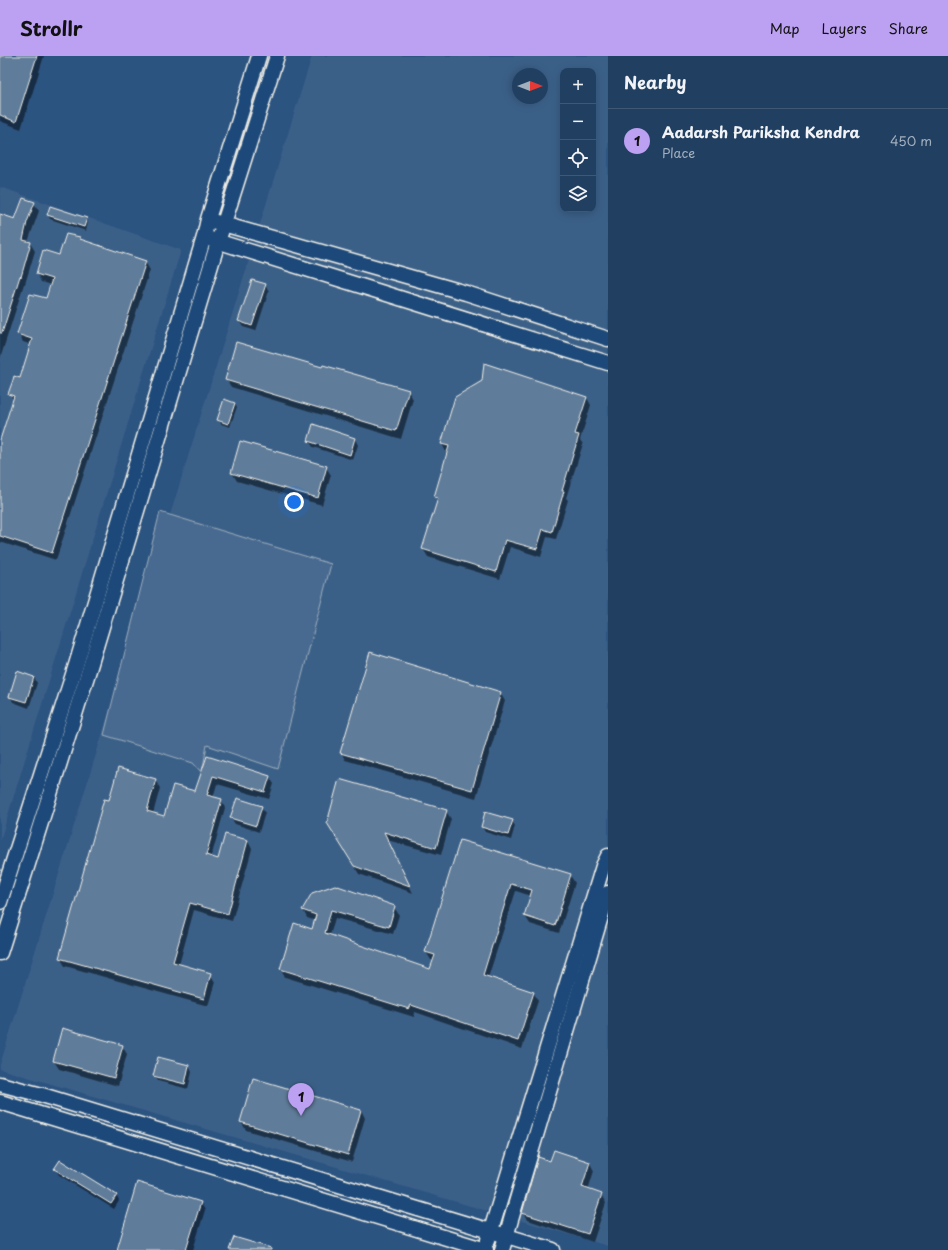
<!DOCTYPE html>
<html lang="en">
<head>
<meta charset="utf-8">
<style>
  :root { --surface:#213f61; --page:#2d4a6a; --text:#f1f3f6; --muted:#a2afbd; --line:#3e5876; --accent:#bca0f2 }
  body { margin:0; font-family:"Playpen Sans",sans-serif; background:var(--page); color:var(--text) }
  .controls { position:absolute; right:12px; top:12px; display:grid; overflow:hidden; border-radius:8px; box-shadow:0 2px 10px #0003 }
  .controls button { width:36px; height:36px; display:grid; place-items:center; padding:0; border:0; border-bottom:1px solid var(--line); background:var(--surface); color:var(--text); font:20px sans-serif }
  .compass { position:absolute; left:512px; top:12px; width:36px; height:36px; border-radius:50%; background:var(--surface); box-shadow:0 2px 10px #0003; rotate:90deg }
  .you { position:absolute; left:294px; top:446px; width:14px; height:14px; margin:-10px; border:3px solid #fff; border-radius:50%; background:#1a73e8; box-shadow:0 0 0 6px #1a73e833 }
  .badge { display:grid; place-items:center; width:26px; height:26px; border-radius:50%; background:var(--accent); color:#111; font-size:13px; font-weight:700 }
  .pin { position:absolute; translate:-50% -33px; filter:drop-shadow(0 1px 2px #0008) }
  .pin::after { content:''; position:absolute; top:21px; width:14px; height:12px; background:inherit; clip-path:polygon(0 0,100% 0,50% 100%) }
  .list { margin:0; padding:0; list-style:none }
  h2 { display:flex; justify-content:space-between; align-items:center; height:52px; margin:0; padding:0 16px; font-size:17px }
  h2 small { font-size:13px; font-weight:400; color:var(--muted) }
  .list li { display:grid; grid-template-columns:26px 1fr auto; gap:12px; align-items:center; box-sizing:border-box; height:64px; padding:0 16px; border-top:1px solid var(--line) }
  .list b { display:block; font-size:15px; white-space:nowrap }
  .list p { margin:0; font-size:13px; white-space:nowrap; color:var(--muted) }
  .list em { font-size:13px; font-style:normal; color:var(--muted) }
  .icon { flex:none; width:22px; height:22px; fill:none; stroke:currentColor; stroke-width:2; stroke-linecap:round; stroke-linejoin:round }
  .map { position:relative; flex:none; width:608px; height:1194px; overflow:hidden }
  header { display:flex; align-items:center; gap:24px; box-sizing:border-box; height:56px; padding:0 20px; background:var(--accent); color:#111 }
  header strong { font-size:19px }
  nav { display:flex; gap:22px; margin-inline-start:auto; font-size:14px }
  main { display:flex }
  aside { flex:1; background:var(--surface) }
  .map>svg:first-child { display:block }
  .built { fill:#3b6088; fill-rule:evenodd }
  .green { fill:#496b90; stroke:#9eaebc }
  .shadow { fill:#0007 }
  .building { fill:#5e7b9a; stroke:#f4f1e8 }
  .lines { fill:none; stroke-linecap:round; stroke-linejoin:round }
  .secondary-casing { stroke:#f4f1e8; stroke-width:17 }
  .secondary { stroke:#1f4a7a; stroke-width:14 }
</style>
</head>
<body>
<header>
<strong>Strollr</strong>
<nav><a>Map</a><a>Layers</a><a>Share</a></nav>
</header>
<main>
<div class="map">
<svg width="608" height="1194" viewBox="0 0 608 1194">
  <rect width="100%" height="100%" fill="#2c5481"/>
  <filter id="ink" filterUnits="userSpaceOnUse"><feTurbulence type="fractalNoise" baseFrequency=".025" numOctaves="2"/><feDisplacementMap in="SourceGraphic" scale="8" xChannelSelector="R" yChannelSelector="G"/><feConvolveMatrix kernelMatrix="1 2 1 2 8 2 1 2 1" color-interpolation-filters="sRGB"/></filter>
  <g filter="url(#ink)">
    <g class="built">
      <path d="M 312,0 L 608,0 L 608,1190 L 0,1013 L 0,1009 ZM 563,15 L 593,15 L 593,153 L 563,153 ZM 518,18 L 542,18 L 542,42 L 518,42 Z"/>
      <polygon points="0,131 181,194 0,785"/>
    </g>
    <polygon class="green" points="160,456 331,508 278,713 207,689 202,717 193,707 104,679"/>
    <g class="shadow">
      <polygon points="0,0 44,0 21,73 0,65"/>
      <polygon points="34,147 39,155 28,186 30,187 35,195 25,228 24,228 0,303 0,159 16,164"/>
      <polygon points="48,159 86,163 88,167 86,175 50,163"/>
      <polygon points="81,185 145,206 150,214 56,504 0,486 0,387 14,345 10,338 21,323 32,289 23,286 18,278 46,244 51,229 41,226 37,218"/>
      <polygon points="265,229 269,235 256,275 243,271 239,265"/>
      <polygon points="323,312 408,335 413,343 401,383 231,331 226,323"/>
      <polygon points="587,342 591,349 580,384 583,388 566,442 568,444 556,483 547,481 541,501 510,491 500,523 428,501 423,493 438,445 435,441 448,396 446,396 442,388"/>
      <polygon points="235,347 237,351 230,371 221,368 219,364"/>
      <polygon points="355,383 358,389 353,404 313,391 309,385"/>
      <polygon points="326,411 331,419 322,449 237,425 232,417"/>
      <polygon points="34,621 37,627 29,652 13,646 10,640"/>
      <polygon points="500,637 505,645 476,742 345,704 341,696"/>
      <polygon points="208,701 269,720 274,728 269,743 217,728 213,742 221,744 225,752 211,802 218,804 248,785 252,793 232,865 194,854 179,909 210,918 215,926 208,950 65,910 60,902 109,746 155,724 160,732 153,758 164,761 196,737"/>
      <polygon points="261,751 265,757 259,776 235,768 231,762"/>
      <polygon points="446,755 451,763 441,799 387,784 413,837 359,818 333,775"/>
      <polygon points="512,765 515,770 511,784 485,776 482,771"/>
      <polygon points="461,785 570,819 575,827 559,877 530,868 525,860 531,840 516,835 488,922 534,937 538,945 522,993 415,956 414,961 285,921 281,913 312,874 316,865 307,862 303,854 394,851 399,859 393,878 335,862 330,880 431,914 434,905 431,904 426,896"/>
      <polygon points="122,990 127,998 118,1030 59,1013 54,1005"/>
      <polygon points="189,1010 192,1016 188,1033 158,1025 154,1019"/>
      <polygon points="361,1054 365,1062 352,1106 246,1074 241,1066"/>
      <polygon points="551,1107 590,1107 594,1115 588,1134 601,1139 606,1147 593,1186 528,1164 523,1156"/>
      <polygon points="55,1113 116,1139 119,1145 114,1153 59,1119"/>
      <polygon points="200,1146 205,1154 193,1194 118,1194"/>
    </g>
    <g class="building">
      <polygon points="0,0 37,0 16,66 0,59"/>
      <polygon points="23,142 35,146 27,166 23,184 31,186 21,221 20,220 2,277 0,277 0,158 15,163"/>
      <polygon points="50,150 87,162 84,171 47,159"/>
      <polygon points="66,178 80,181 80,183 146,205 52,497 0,480 0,384 14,340 8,338 13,324 14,320 20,322 32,283 17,278 30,238 46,242 52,223 36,218 43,194 59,199"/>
      <polygon points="252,224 266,228 252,270 238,265"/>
      <polygon points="236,286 322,311 323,309 409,334 396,375 225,324"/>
      <polygon points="484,307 587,341 575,378 579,379 562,435 564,435 552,476 543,473 537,493 505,484 496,516 422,493 438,442 434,441 449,390 441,388 455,341 482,325"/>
      <polygon points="224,343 235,347 228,368 217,364"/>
      <polygon points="313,368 355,382 350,399 308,385"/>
      <polygon points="240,385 327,410 318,442 231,417"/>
      <polygon points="370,596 501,636 472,734 340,697"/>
      <polygon points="17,615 34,621 26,646 9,641"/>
      <polygon points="207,700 270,720 265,736 213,720 207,739 222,743 206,799 218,803 225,778 248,784 228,858 190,847 173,906 211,917 204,943 59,902 104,743 109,744 118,712 156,723 147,755 164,760 173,729 195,735"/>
      <polygon points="339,723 447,754 436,792 384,776 410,830 354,810 327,767"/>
      <polygon points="237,742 262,750 256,770 230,762"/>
      <polygon points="485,756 513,764 508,779 481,771"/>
      <polygon points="460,784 571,818 555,870 524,860 532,834 511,828 483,919 534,936 518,985 411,949 409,953 280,913 294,867 312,873 316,859 302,854 312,837 335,829 395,850 389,871 331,854 325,877 430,913 435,899 425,896"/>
      <polygon points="62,972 123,989 114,1022 53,1005"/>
      <polygon points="158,1001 189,1009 185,1028 153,1020"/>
      <polygon points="253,1022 361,1054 348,1099 240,1066"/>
      <polygon points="554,1094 590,1106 582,1131 602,1138 588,1178 522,1157 538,1101 550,1105"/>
      <polygon points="60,1104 117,1139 111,1148 54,1113"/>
      <polygon points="137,1126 201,1146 186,1194 117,1194"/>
      <polygon points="234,1181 271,1192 271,1194 229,1194"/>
    </g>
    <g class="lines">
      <defs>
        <g id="secondary">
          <polyline points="216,166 466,237 608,283"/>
          <polyline points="210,183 608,307"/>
          <polyline points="0,846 76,609 204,181 208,163 259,0"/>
          <polyline points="0,897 89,614 218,186 277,0"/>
          <polyline points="0,1028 42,1039 553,1194"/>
          <polyline points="0,1046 486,1194"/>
          <polyline points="488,1184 603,810 608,800"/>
          <polyline points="502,1194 608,837"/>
        </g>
      </defs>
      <use href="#secondary" class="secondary-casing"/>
      <use href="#secondary" class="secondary"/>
    </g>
  </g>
</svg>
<div class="controls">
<button>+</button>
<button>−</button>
<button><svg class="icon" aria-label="locate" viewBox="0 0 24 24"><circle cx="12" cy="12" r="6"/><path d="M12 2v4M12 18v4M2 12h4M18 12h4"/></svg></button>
<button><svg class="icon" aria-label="layers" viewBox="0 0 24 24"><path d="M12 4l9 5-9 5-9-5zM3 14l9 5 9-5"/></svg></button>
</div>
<svg class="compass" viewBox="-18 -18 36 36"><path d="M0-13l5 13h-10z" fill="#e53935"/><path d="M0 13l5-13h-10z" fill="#a2afbd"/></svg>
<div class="you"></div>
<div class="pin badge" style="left:301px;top:1060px">1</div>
</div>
<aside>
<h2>Nearby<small></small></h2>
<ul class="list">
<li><span class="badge">1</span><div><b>Aadarsh Pariksha Kendra</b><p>Place</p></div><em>450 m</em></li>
</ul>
</aside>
</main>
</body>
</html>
